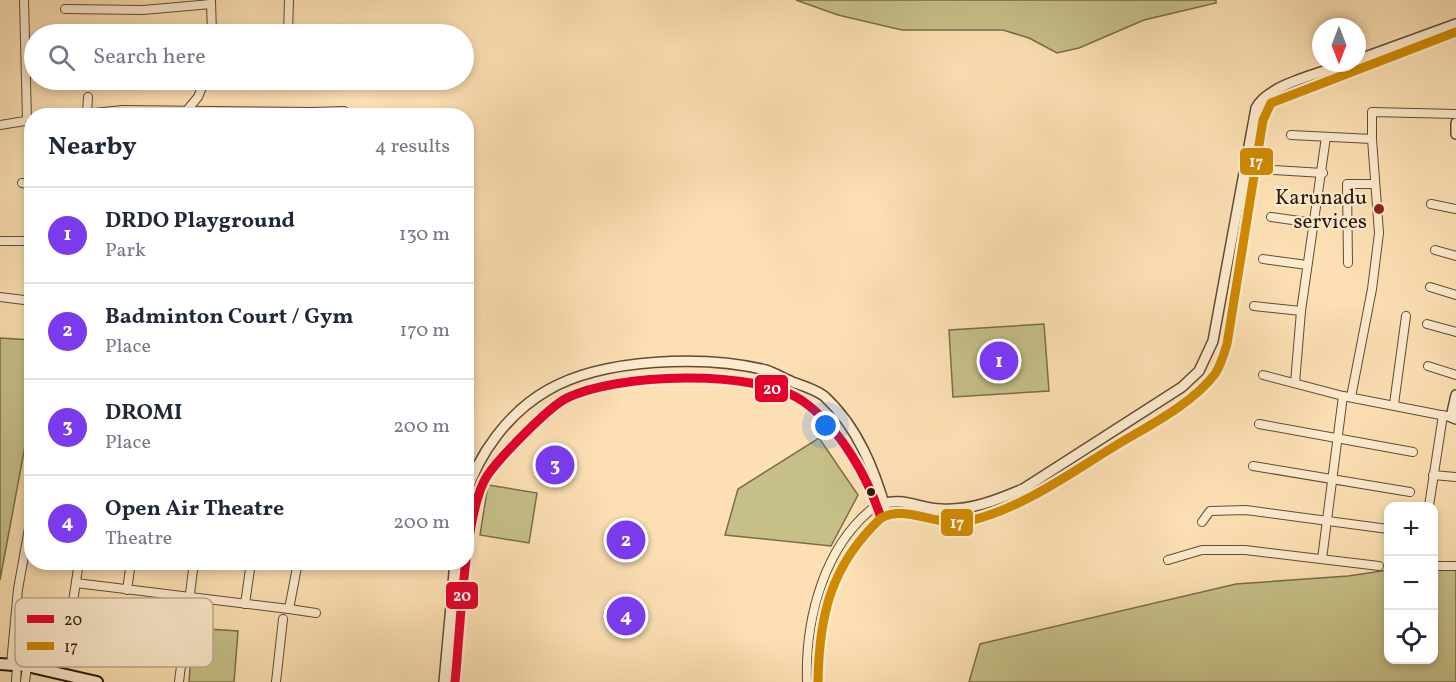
<!DOCTYPE html>
<html lang="en">
<head>
<meta charset="utf-8">
<style>
  :root { --surface:#fff; --page:#f2f2f3; --text:#1f2937; --muted:#747a83; --line:#e0e1e3; --accent:#7c3aed }
  body { margin:0; font-family:Vollkorn,serif; background:var(--page); color:var(--text) }
  .controls { position:absolute; right:18px; bottom:18px; display:grid; overflow:hidden; border-radius:12px; box-shadow:0 3px 9px #0003 }
  .controls button { width:54px; height:54px; display:grid; place-items:center; padding:0; border:0; border-bottom:2px solid var(--line); background:var(--surface); color:var(--text); font:30px sans-serif }
  .compass { position:absolute; left:1312px; top:18px; width:54px; height:54px; border-radius:50%; background:var(--surface); box-shadow:0 3px 9px #0003; rotate:180deg }
  .you { position:absolute; left:826px; top:426px; width:21px; height:21px; margin:-15px; border:4px solid #fff; border-radius:50%; background:#1a73e8; box-shadow:0 0 0 9px #1a73e833 }
  .badge { display:grid; place-items:center; width:39px; height:39px; border-radius:50%; background:var(--accent); color:#fff; font-size:20px; font-weight:700 }
  .pin { position:absolute; translate:-50% -50%; border:3px solid #fff; box-shadow:0 2px 6px #0006 }
  .list { margin:0; padding:0; list-style:none }
  h2 { display:flex; justify-content:space-between; align-items:center; height:78px; margin:0; padding:0 24px; font-size:26px }
  h2 small { font-size:20px; font-weight:400; color:var(--muted) }
  .list li { display:grid; grid-template-columns:39px 1fr auto; gap:18px; align-items:center; box-sizing:border-box; height:96px; padding:0 24px; border-top:2px solid var(--line) }
  .list b { display:block; font-size:22px; white-space:nowrap }
  .list p { margin:0; font-size:20px; white-space:nowrap; color:var(--muted) }
  .list em { font-size:20px; font-style:normal; color:var(--muted) }
  .icon { flex:none; width:33px; height:33px; fill:none; stroke:currentColor; stroke-width:2; stroke-linecap:round; stroke-linejoin:round }
  .map { position:relative; flex:none; width:1456px; height:682px; overflow:hidden }
  .search { position:absolute; background:var(--surface); box-shadow:0 3px 9px #0003; left:24px; top:24px; width:450px; height:66px; display:flex; align-items:center; gap:15px; box-sizing:border-box; padding:0 21px; border-radius:33px; color:var(--muted); font-size:22px }
  .panel { position:absolute; background:var(--surface); box-shadow:0 3px 9px #0003; left:24px; top:108px; width:450px; height:462px; border-radius:24px }
  .map>svg:first-child { display:block }
  .green { fill:#c6c088; stroke:#7a6c4a; stroke-width:1.5 }
  .lines { fill:none; stroke-linecap:round; stroke-linejoin:round }
  .minor-casing { stroke:#624b36; stroke-width:10 }
  .tertiary-casing { stroke:#624b36; stroke-width:12 }
  .secondary-casing { stroke:#2f190c; stroke-width:14 }
  .minor { stroke:#fdebce; stroke-width:8 }
  .tertiary { stroke:#fdebce; stroke-width:9 }
  .secondary { stroke:#fdebce; stroke-width:10 }
  .bus-1-casing { stroke:#fdebce; stroke-width:14 }
  .bus-2-casing { stroke:#fdebce; stroke-width:14 }
  .bus-1 { stroke:#e4002b; stroke-width:9 }
  .bus-2 { stroke:#cf8a02; stroke-width:9 }
  .poi-dot { fill:#8f2418; stroke:#fdebce; stroke-width:2 }
  .bus-dot { fill:#2f190c; stroke:#fdebce; stroke-width:2 }
  .labels { text-anchor:middle; stroke-width:4.5; stroke-linejoin:round; paint-order:stroke }
  .poi-label { font-size:21px; fill:#2f190c; stroke:#fdebce; text-anchor:end }
  .key { fill:#fdebce; stroke:#bfac94; stroke-width:1.5 }
  .key-label { font-size:16px; fill:#2f190c }
  .line-badge { stroke:#fdebce; stroke-width:2 }
  .badge-label { font-size:16px; text-anchor:middle; font-weight:bold; fill:#fff }
</style>
</head>
<body>
<div class="map">
<svg width="1456" height="682" viewBox="0 0 1456 682">
  <rect width="100%" height="100%" fill="#fce0b3"/>
  <filter id="stains"><feTurbulence type="fractalNoise" baseFrequency=".00333" numOctaves="4"/><feColorMatrix values="0 0 0 0 .2 0 0 0 0 .09 0 0 0 0 .02 0 0 0 .5 -.17"/></filter>
  <radialGradient id="worn" r=".72"><stop offset=".6" stop-color="#630" stop-opacity="0"/><stop offset="1" stop-color="#630" stop-opacity=".3"/></radialGradient>
  <g class="green">
    <polygon points="796,0 1216,0 1216,3 1144,20 1079,48 1057,53 1029,38 1003,30 902,30 838,15"/>
    <polygon points="1044,324 1049,391 953,397 949,330"/>
    <polygon points="0,338 32,340 31,414 0,580"/>
    <polygon points="819,438 858,495 831,546 725,535 738,489"/>
    <polygon points="488,485 537,493 529,543 480,535"/>
    <polygon points="1434,568 1456,568 1456,682 969,682 980,644 1236,584 1348,576 1388,570 1388,660 1434,660"/>
    <polygon points="193,628 238,631 234,682 189,682"/>
  </g>
  <g class="lines">
    <defs>
      <g id="minor">
        <polyline points="24,0 27,120"/>
        <polyline points="211,1 212,34"/>
        <polyline points="65,9 143,10 211,4"/>
        <polyline points="212,31 352,32"/>
        <polyline points="288,34 289,0"/>
        <polyline points="312,112 344,111"/>
        <polyline points="87,113 88,97"/>
        <polyline points="64,116 123,110 312,112 312,116"/>
        <polyline points="182,116 198,97 205,80"/>
        <polyline points="0,125 31,120"/>
        <polyline points="1291,135 1372,139 1372,112 1456,114"/>
        <polyline points="1274,170 1323,173"/>
        <polyline points="22,183 32,185"/>
        <polyline points="1431,204 1456,209"/>
        <polyline points="1271,217 1314,223"/>
        <polyline points="0,241 32,241"/>
        <polyline points="1435,250 1456,256"/>
        <polyline points="1263,259 1307,265"/>
        <polyline points="1348,263 1347,184 1375,184"/>
        <polyline points="1430,287 1456,295"/>
        <polyline points="0,297 32,301"/>
        <polyline points="1254,306 1301,311"/>
        <polyline points="1427,324 1456,332"/>
        <polyline points="1428,366 1456,375"/>
        <polyline points="1263,375 1343,396 1451,417"/>
        <polyline points="1295,383 1301,311 1326,137"/>
        <polyline points="1351,397 1372,289 1379,233 1372,139"/>
        <polyline points="1394,404 1406,316"/>
        <polyline points="1259,424 1413,452"/>
        <polyline points="1253,466 1410,492"/>
        <polyline points="1433,475 1456,477"/>
        <polyline points="1429,506 1443,415"/>
        <polyline points="1202,522 1210,511 1246,510 1388,529"/>
        <polyline points="1322,559 1343,396"/>
        <polyline points="1168,560 1202,550 1245,550 1379,566"/>
        <polyline points="1434,566 1456,566"/>
        <polyline points="76,583 289,609 298,562"/>
        <polyline points="127,590 131,562"/>
        <polyline points="245,604 251,562"/>
        <polyline points="289,609 316,613"/>
        <polyline points="67,641 79,562"/>
        <polyline points="11,664 18,589 32,512"/>
        <polyline points="16,682 17,665"/>
        <polyline points="25,682 27,666"/>
        <polyline points="179,682 194,562"/>
        <polyline points="276,682 283,619"/>
        <path d="M 807,682 C 805,619 824,544 877,505"/>
        <path d="M 818,682 C 819,629 827,580 862,538 C 869,529 876,520 885,515"/>
      </g>
      <g id="tertiary">
        <polyline points="1357,60 1456,24"/>
        <polyline points="1456,123 1456,134"/>
        <polyline points="1456,395 1451,417 1456,419"/>
        <path d="M 466,495 C 478,454 509,412 548,390 C 603,358 705,355 766,370 C 775,373 785,379 795,383 C 804,386 816,390 824,396 C 858,427 875,471 887,514 C 915,510 939,527 968,521 C 1022,510 1069,474 1115,446 C 1148,426 1191,405 1215,374 C 1221,365 1224,354 1227,344 L 1263,120 L 1271,103 L 1456,32"/>
        <path d="M 877,505 C 904,496 916,508 941,509 C 970,511 997,500 1023,489 L 1182,387 L 1199,371 L 1213,341 L 1256,108 C 1268,84 1324,72 1349,63"/>
        <polyline points="444,682 455,562"/>
        <path d="M 455,682 C 460,636 464,511 487,476 C 499,458 547,409 565,399 C 614,373 758,368 804,402 C 839,427 868,477 881,518"/>
      </g>
      <polyline id="secondary" points="0,664 27,666 97,682"/>
    </defs>
    <use href="#minor" class="minor-casing"/>
    <use href="#tertiary" class="tertiary-casing"/>
    <use href="#secondary" class="secondary-casing"/>
    <use href="#minor" class="minor"/>
    <use href="#tertiary" class="tertiary"/>
    <use href="#secondary" class="secondary"/>
    <defs>
      <path id="bus-1" d="M 455,682 C 460,636 464,511 487,476 C 499,458 547,409 565,399 C 614,373 758,368 804,402 C 839,427 868,477 881,518"/>
      <path id="bus-2" d="M 818,682 C 819,615 831,565 881,518 C 907,504 937,528 969,521 C 1023,508 1069,474 1115,446 C 1148,426 1191,405 1215,374 C 1221,365 1224,354 1227,344 L 1263,120 L 1271,103 L 1456,32"/>
    </defs>
    <use href="#bus-1" class="bus-1-casing"/>
    <use href="#bus-2" class="bus-2-casing"/>
    <use href="#bus-1" class="bus-1"/>
    <use href="#bus-2" class="bus-2"/>
  </g>
  <circle class="poi-dot" cx="1379" cy="209" r="6"/>
  <circle class="bus-dot" cx="871" cy="492" r="5"/>
  <g class="labels">
    <g class="poi-label">
      <text x="1367" y="204">Karunadu<tspan x="1367" dy="24">services</tspan></text>
    </g>
  </g>
  <rect x="15" y="598" width="198" height="69" rx="9" class="key"/>
  <rect x="27" y="615" width="27" height="8" fill="#e4002b"/>
  <rect x="27" y="642" width="27" height="8" fill="#cf8a02"/>
  <g class="key-label">
    <text x="64" y="625">20</text>
    <text x="64" y="652">17</text>
  </g>
  <g class="line-badge">
    <rect x="1239" y="147" width="35" height="29" rx="6" fill="#cf8a02"/>
    <rect x="754" y="374" width="35" height="29" rx="6" fill="#e4002b"/>
    <rect x="940" y="508" width="34" height="29" rx="6" fill="#cf8a02"/>
    <rect x="445" y="581" width="34" height="29" rx="6" fill="#e4002b"/>
  </g>
  <g class="badge-label">
    <text x="1256" y="167">17</text>
    <text x="772" y="394">20</text>
    <text x="957" y="528">17</text>
    <text x="462" y="601">20</text>
  </g>
  <rect width="100%" height="100%" filter="url(#stains)"/>
  <rect width="100%" height="100%" fill="url(#worn)"/>
</svg>
<div class="controls">
<button>+</button>
<button>−</button>
<button><svg class="icon" aria-label="locate" viewBox="0 0 24 24"><circle cx="12" cy="12" r="6"/><path d="M12 2v4M12 18v4M2 12h4M18 12h4"/></svg></button>
</div>
<svg class="compass" viewBox="-18 -18 36 36"><path d="M0-13l5 13h-10z" fill="#e53935"/><path d="M0 13l5-13h-10z" fill="#747a83"/></svg>
<div class="you"></div>
<div class="pin badge" style="left:999px;top:361px">1</div>
<div class="pin badge" style="left:626px;top:540px">2</div>
<div class="pin badge" style="left:555px;top:465px">3</div>
<div class="pin badge" style="left:626px;top:616px">4</div>
<div class="search"><svg class="icon" aria-label="search" viewBox="0 0 24 24"><circle cx="10" cy="10" r="6"/><path d="M15 15l6 6"/></svg>Search here</div>
<section class="panel">
<h2>Nearby<small>4 results</small></h2>
<ul class="list">
<li><span class="badge">1</span><div><b>DRDO Playground</b><p>Park</p></div><em>130 m</em></li>
<li><span class="badge">2</span><div><b>Badminton Court / Gym</b><p>Place</p></div><em>170 m</em></li>
<li><span class="badge">3</span><div><b>DROMI</b><p>Place</p></div><em>200 m</em></li>
<li><span class="badge">4</span><div><b>Open Air Theatre</b><p>Theatre</p></div><em>200 m</em></li>
</ul>
</section>
</div>
</body>
</html>
